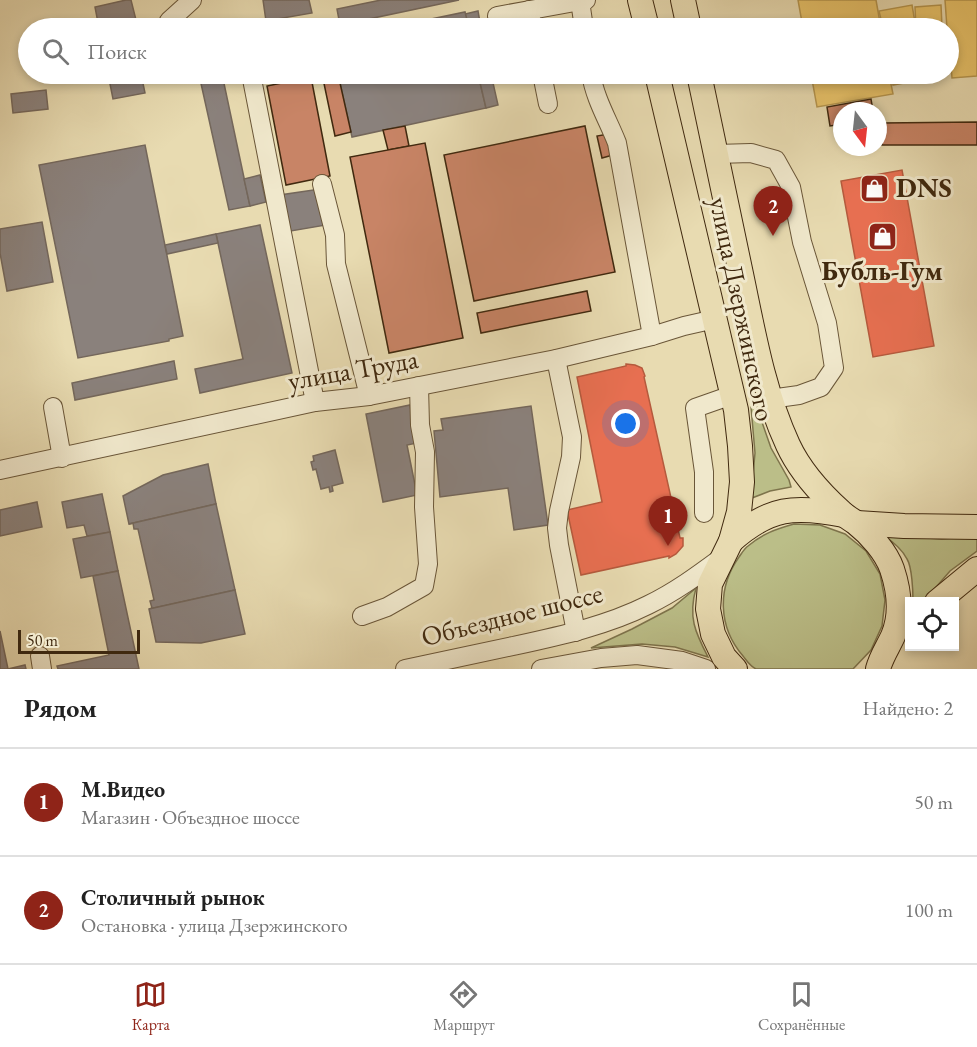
<!DOCTYPE html>
<html lang="ru">
<head>
<meta charset="utf-8">
<style>
  :root { --surface:#fff; --page:#f6f6f6; --text:#222; --muted:#767676; --line:#e0e0e0; --accent:#8f2418 }
  body { margin:0; font-family:"EB Garamond",serif; background:var(--page); color:var(--text) }
  .controls { position:absolute; right:18px; bottom:18px; display:grid; overflow:hidden; border-radius:0px; box-shadow:0 3px 9px #0003 }
  .controls button { width:54px; height:54px; display:grid; place-items:center; padding:0; border:0; border-bottom:2px solid var(--line); background:var(--surface); color:var(--text); font:30px sans-serif }
  .compass { position:absolute; left:833px; top:102px; width:54px; height:54px; border-radius:50%; background:var(--surface); box-shadow:0 3px 9px #0003; rotate:165deg }
  .scale { position:absolute; left:18px; bottom:15px; width:122px; box-sizing:border-box; padding-left:6px; border:3px solid #40290f; border-top:0; font-size:16px; line-height:21px; white-space:nowrap; color:#40290f; -webkit-text-stroke:4px #f0e8cc; paint-order:stroke }
  .you { position:absolute; left:626px; top:424px; width:21px; height:21px; margin:-15px; border:4px solid #fff; border-radius:50%; background:#1a73e8; box-shadow:0 0 0 9px #1a73e833 }
  .badge { display:grid; place-items:center; width:39px; height:39px; border-radius:50%; background:var(--accent); color:#fff; font-size:20px; font-weight:700 }
  .pin { position:absolute; translate:-50% -50px; filter:drop-shadow(0 2px 3px #0008) }
  .pin::after { content:''; position:absolute; top:32px; width:21px; height:18px; background:inherit; clip-path:polygon(0 0,100% 0,50% 100%) }
  .list { margin:0; padding:0; list-style:none }
  h2 { display:flex; justify-content:space-between; align-items:center; height:78px; margin:0; padding:0 24px; font-size:26px }
  h2 small { font-size:20px; font-weight:400; color:var(--muted) }
  .list li { display:grid; grid-template-columns:39px 1fr auto; gap:18px; align-items:center; box-sizing:border-box; height:108px; padding:0 24px; border-top:2px solid var(--line) }
  .list b { display:block; font-size:22px; white-space:nowrap }
  .list p { margin:0; font-size:20px; white-space:nowrap; color:var(--muted) }
  .list em { font-size:20px; font-style:normal; color:var(--muted) }
  .icon { flex:none; width:33px; height:33px; fill:none; stroke:currentColor; stroke-width:2; stroke-linecap:round; stroke-linejoin:round }
  .map { position:relative; flex:none; width:977px; height:669px; overflow:hidden }
  .search { position:absolute; background:var(--surface); box-shadow:0 3px 9px #0003; left:18px; right:18px; top:18px; height:66px; display:flex; align-items:center; gap:15px; box-sizing:border-box; padding:0 21px; border-radius:33px; color:var(--muted); font-size:22px }
  .sheet { height:294px; background:var(--surface) }
  nav { display:flex; justify-content:space-around; align-items:center; box-sizing:border-box; height:84px; border-top:2px solid var(--line); background:var(--surface); font-size:16px; color:var(--muted) }
  nav a { display:grid; justify-items:center; gap:3px }
  nav .on { color:var(--accent) }
  .map>svg:first-child { display:block }
  .green { fill:#bbbe88; stroke:#7e744c; stroke-width:1.5 }
  .homes { fill:#e9c46a; stroke:#b6964f; stroke-width:1.5 }
  .shops { fill:#e76f51; stroke:#b55a3d; stroke-width:1.5 }
  .industry { fill:#8a817c; stroke:#74675b; stroke-width:1.5 }
  .building { fill:#c88466; stroke:#40290f; stroke-width:1.5 }
  .lines { fill:none; stroke-linecap:round; stroke-linejoin:round }
  .minor-casing { stroke:#6a5638; stroke-width:20 }
  .major-casing { stroke:#40290f; stroke-width:26 }
  .minor { stroke:#f0e8cc; stroke-width:18 }
  .major { stroke:#e8dbb1; stroke-width:24 }
  .labels { text-anchor:middle; stroke-width:6; stroke-linejoin:round; paint-order:stroke }
  .poi-label { font-size:27px; font-weight:bold; fill:#40290f; stroke:#f0e8cc; text-anchor:start }
  .street-label { font-size:27px; fill:#40290f; stroke:#f0e8cc }
</style>
</head>
<body>
<div class="map">
<svg width="977" height="669" viewBox="0 0 977 669">
  <rect width="100%" height="100%" fill="#e8dbb1"/>
  <filter id="stains"><feTurbulence type="fractalNoise" baseFrequency=".00333" numOctaves="4"/><feColorMatrix values="0 0 0 0 .2 0 0 0 0 .09 0 0 0 0 .02 0 0 0 .5 -.17"/></filter>
  <radialGradient id="worn" r=".72"><stop offset=".6" stop-color="#630" stop-opacity="0"/><stop offset="1" stop-color="#630" stop-opacity=".3"/></radialGradient>
  <g class="green">
    <polygon points="756,405 771,448 789,480 791,487 770,491 752,498 751,496 755,453 751,407"/>
    <path d="M 794,524 L 820,525 L 845,534 L 866,551 L 880,574 L 885,600 L 882,626 L 871,650 L 853,669 L 756,669 C 750,666 747,661 743,656 C 718,627 717,588 739,557 C 742,553 744,549 748,546 C 762,534 776,529 794,524 Z"/>
    <path d="M 883,535 L 942,539 L 977,536 L 977,551 L 950,571 L 924,601 L 913,601 C 913,591 912,567 907,559 C 902,549 892,541 883,535 Z"/>
    <path d="M 696,588 C 688,617 695,632 708,657 L 675,647 L 642,644 L 591,648 L 632,629 L 672,608 Z"/>
  </g>
  <g class="homes">
    <polygon points="798,0 876,0 881,28 803,28"/>
    <polygon points="945,0 977,0 977,76 952,78 948,28 947,28"/>
    <polygon points="912,5 916,28 883,28 879,11"/>
    <polygon points="941,5 942,27 916,28 915,7"/>
    <polygon points="811,74 889,74 893,94 817,107"/>
    <polygon points="891,74 924,74 925,79 893,85"/>
  </g>
  <g class="shops">
    <polygon points="902,170 934,346 873,357 841,181"/>
    <polygon points="626,364 635,365 642,368 645,376 644,377 680,538 683,538 683,546 676,554 669,558 669,556 581,575 567,510 602,502 577,377 626,366"/>
  </g>
  <g class="industry">
    <polygon points="126,0 131,0 138,28 99,28 95,7"/>
    <polygon points="263,0 309,0 312,13 266,21"/>
    <polygon points="381,0 459,0 340,25 337,9"/>
    <polygon points="478,11 481,28 469,28 465,14"/>
    <polygon points="465,12 469,28 388,28"/>
    <polygon points="108,74 141,74 145,93 113,99"/>
    <polygon points="222,74 250,206 229,210 200,79"/>
    <polygon points="338,74 478,74 486,108 352,137"/>
    <polygon points="478,74 491,74 498,105 486,108"/>
    <polygon points="46,90 48,109 13,113 11,94"/>
    <polygon points="145,145 183,336 169,339 169,341 78,358 39,165"/>
    <polygon points="260,175 266,202 250,206 244,179"/>
    <polygon points="320,189 326,225 285,232 280,195"/>
    <polygon points="42,222 53,282 7,291 0,253 0,229"/>
    <polygon points="260,225 292,373 200,393 195,369 243,359 216,234"/>
    <polygon points="216,234 218,243 167,254 165,245"/>
    <polygon points="174,361 177,379 75,400 72,383"/>
    <polygon points="410,405 417,443 407,445 417,495 383,502 366,414"/>
    <polygon points="531,406 548,525 514,530 508,488 440,497 434,431 443,430 441,419"/>
    <polygon points="335,450 343,483 332,486 333,491 330,492 329,487 321,489 316,469 313,470 311,462 314,461 313,456"/>
    <polygon points="208,464 216,504 129,524 123,496 163,475"/>
    <polygon points="102,494 110,532 87,536 84,525 67,528 62,502"/>
    <polygon points="37,502 42,527 0,536 0,510"/>
    <polygon points="216,504 235,590 149,609 152,608 150,601 154,600 138,529 134,529 133,523 129,524"/>
    <polygon points="110,532 118,571 81,578 73,539"/>
    <polygon points="118,571 139,669 58,669 57,666 109,655 93,576"/>
    <polygon points="235,590 245,634 201,643 156,642 149,609"/>
    <polygon points="0,631 8,669 25,665 26,669 0,669"/>
  </g>
  <g class="building">
    <polygon points="322,74 338,74 351,132 335,136"/>
    <polygon points="311,77 330,176 286,185 267,86"/>
    <polygon points="871,99 873,111 842,111 842,124 830,126 827,107"/>
    <polygon points="977,122 977,145 882,145 882,123"/>
    <polygon points="405,126 409,146 388,150 383,130"/>
    <polygon points="585,126 615,272 474,301 444,155"/>
    <polygon points="608,134 613,155 602,158 597,136"/>
    <polygon points="425,143 463,338 389,353 350,157"/>
    <polygon points="587,291 591,311 481,333 477,313"/>
  </g>
  <g class="lines">
    <defs>
      <g id="minor">
        <polyline points="580,1 584,28"/>
        <polyline points="529,10 533,28"/>
        <polyline points="497,16 586,0"/>
        <polyline points="169,21 192,0"/>
        <polyline points="251,74 315,402"/>
        <polyline points="542,74 548,104"/>
        <path d="M 591,74 C 595,99 608,120 617,143 L 652,336"/>
        <polyline points="716,154 751,153 776,160 791,187 802,242 827,323 834,368 821,387 799,395 770,399"/>
        <polyline points="322,184 335,235 336,264 369,396"/>
        <polyline points="556,359 572,437 571,457 559,511 557,528 559,545 576,632"/>
        <polyline points="53,407 62,458"/>
        <polyline points="0,470 315,402 369,396 556,359 652,336 684,326 715,319"/>
        <polyline points="704,513 704,472 695,408 732,395"/>
        <polyline points="362,616 387,607 424,586 428,564 424,507 425,452 420,425 419,386"/>
        <polyline points="40,656 42,669"/>
        <path d="M 405,669 C 441,661 477,654 513,646 C 559,636 606,626 648,605 C 675,592 698,575 721,558"/>
        <polyline points="541,669 601,658 637,655 682,661 706,669"/>
      </g>
      <g id="major">
        <polyline points="640,0 647,28"/>
        <polyline points="683,0 689,28"/>
        <polyline points="657,74 736,410 740,446 742,482 739,512 731,541 710,584 708,609 713,634 724,657 735,669"/>
        <path d="M 699,74 C 713,140 727,207 741,274 C 753,331 763,391 788,445 C 800,471 820,493 841,512 C 846,517 851,519 856,523 C 870,534 886,552 892,569 C 899,590 902,615 893,636 C 888,647 881,657 878,669"/>
        <polyline points="857,523 904,526 977,527"/>
        <path d="M 731,541 C 769,507 795,505 844,515"/>
        <polyline points="937,602 977,569"/>
      </g>
    </defs>
    <use href="#minor" class="minor-casing"/>
    <use href="#major" class="major-casing"/>
    <use href="#minor" class="minor"/>
    <use href="#major" class="major"/>
  </g>
  <defs>
    <symbol id="shop-square" viewBox="-11 -11 22 22"><rect x="-9" y="-9" width="18" height="18" rx="4" fill="#8f2418" stroke="#f0e8cc"/><path d="M-5-2.5h2.3a2.7 3.5 0 0 1 5.4 0H5L5.5 6h-11ZM-1.5-2.5h3a1.5 2.3 0 0 0-3 0Z" fill="#fff"/></symbol>
  </defs>
  <g fill-rule="evenodd">
    <use href="#shop-square" x="858" y="172" width="33" height="33"/>
    <use href="#shop-square" x="866" y="220" width="33" height="33"/>
  </g>
  <g class="labels">
    <g class="poi-label">
      <text x="896" y="197">DNS</text>
      <text x="882" y="280" text-anchor="middle">Бубль-Гум</text>
    </g>
    <g class="street-label">
      <text transform="translate(742 309) rotate(78)" y="9">улица Дзержинского</text>
      <text transform="translate(353 370) rotate(-10)" y="9">улица Труда</text>
      <text transform="translate(512 615) rotate(-14)" y="9">Объездное шоссе</text>
    </g>
  </g>
  <rect width="100%" height="100%" filter="url(#stains)"/>
  <rect width="100%" height="100%" fill="url(#worn)"/>
</svg>
<div class="controls">
<button><svg class="icon" aria-label="locate" viewBox="0 0 24 24"><circle cx="12" cy="12" r="6"/><path d="M12 2v4M12 18v4M2 12h4M18 12h4"/></svg></button>
</div>
<svg class="compass" viewBox="-18 -18 36 36"><path d="M0-13l5 13h-10z" fill="#e53935"/><path d="M0 13l5-13h-10z" fill="#767676"/></svg>
<div class="scale">50 m</div>
<div class="you"></div>
<div class="pin badge" style="left:668px;top:546px">1</div>
<div class="pin badge" style="left:773px;top:236px">2</div>
<div class="search"><svg class="icon" aria-label="search" viewBox="0 0 24 24"><circle cx="10" cy="10" r="6"/><path d="M15 15l6 6"/></svg>Поиск</div>
</div>
<section class="sheet">
<h2>Рядом<small>Найдено: 2</small></h2>
<ul class="list">
<li><span class="badge">1</span><div><b>М.Видео</b><p>Магазин · Объездное шоссе</p></div><em>50 m</em></li>
<li><span class="badge">2</span><div><b>Столичный рынок</b><p>Остановка · улица Дзержинского</p></div><em>100 m</em></li>
</ul>
</section>
<nav>
<a class="on"><svg class="icon" aria-label="map" viewBox="0 0 24 24"><path d="M3 6l6-2 6 2 6-2v14l-6 2-6-2-6 2zM9 4v14M15 6v14"/></svg>Карта</a>
<a><svg class="icon" aria-label="directions" viewBox="0 0 24 24"><path d="M12 3l9 9-9 9-9-9zM9 14v-3h6M13 9l2 2-2 2"/></svg>Маршрут</a>
<a><svg class="icon" aria-label="saved" viewBox="0 0 24 24"><path d="M7 4h10v16l-5-4-5 4z"/></svg>Сохранённые</a>
</nav>
</body>
</html>
